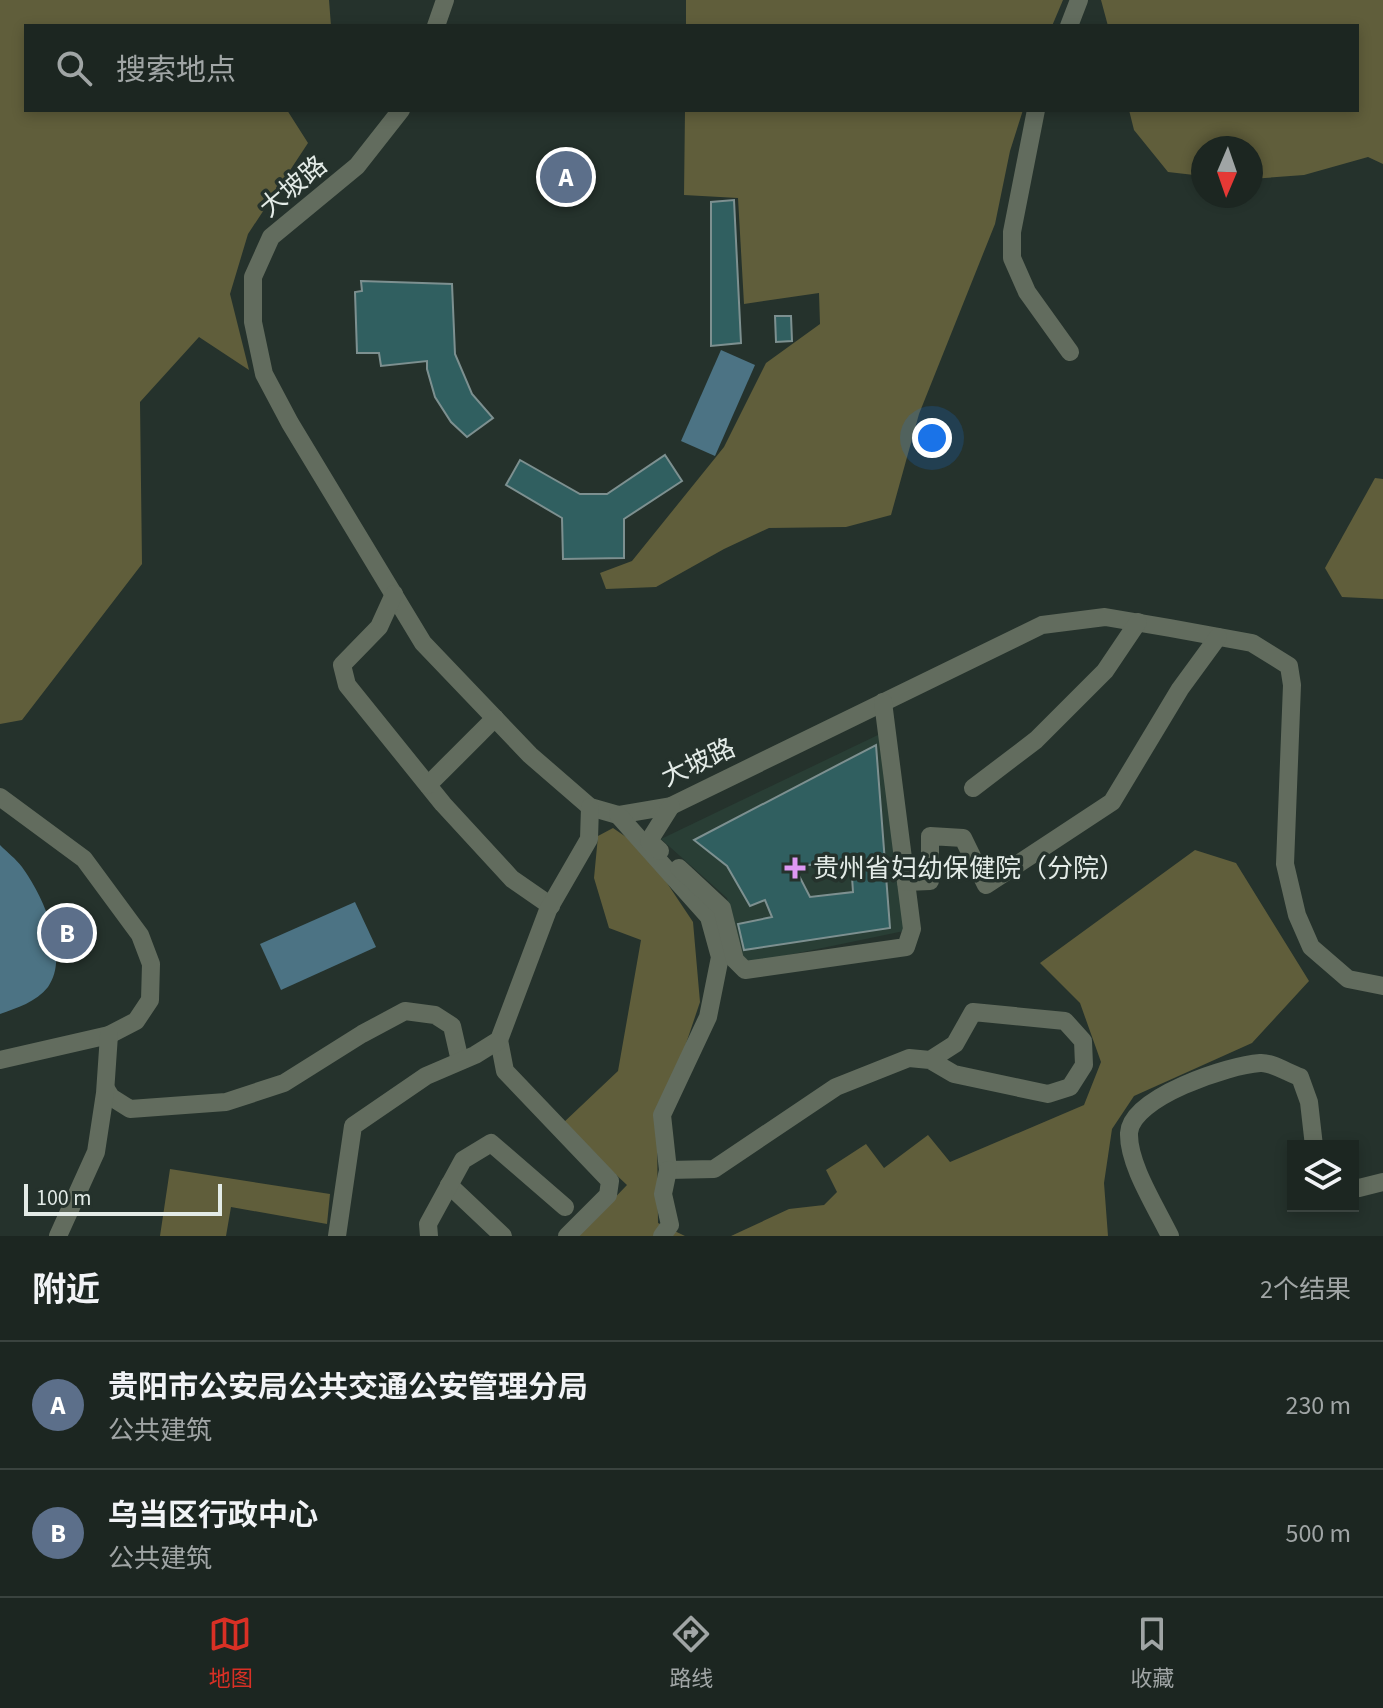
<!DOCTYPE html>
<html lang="zh">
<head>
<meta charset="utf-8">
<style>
  :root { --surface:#1c2621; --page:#252e2a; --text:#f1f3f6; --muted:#a0a5a5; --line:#3a433f; --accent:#d93025 }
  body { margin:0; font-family:"Source Sans 3","Noto Sans SC",sans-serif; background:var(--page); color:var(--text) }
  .controls { position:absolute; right:24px; bottom:24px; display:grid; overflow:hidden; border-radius:0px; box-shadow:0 4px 12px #0003 }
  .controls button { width:72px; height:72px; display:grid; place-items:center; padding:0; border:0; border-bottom:2px solid var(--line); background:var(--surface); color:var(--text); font:40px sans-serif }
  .compass { position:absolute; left:1191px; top:136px; width:72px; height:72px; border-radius:50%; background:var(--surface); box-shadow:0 4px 12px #0003; rotate:182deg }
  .scale { position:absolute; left:24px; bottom:20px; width:198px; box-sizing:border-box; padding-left:8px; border:4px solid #e3ebe7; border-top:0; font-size:22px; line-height:28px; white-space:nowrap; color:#e3ebe7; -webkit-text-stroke:6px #25322c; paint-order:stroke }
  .you { position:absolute; left:932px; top:438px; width:28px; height:28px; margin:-20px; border:6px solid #fff; border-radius:50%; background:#1a73e8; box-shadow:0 0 0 12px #1a73e833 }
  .badge { display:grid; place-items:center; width:52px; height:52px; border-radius:50%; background:var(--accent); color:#fff; font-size:26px; font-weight:700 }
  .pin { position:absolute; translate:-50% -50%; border:4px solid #fff; box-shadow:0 2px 8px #0006 }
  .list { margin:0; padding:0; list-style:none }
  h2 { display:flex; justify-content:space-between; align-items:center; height:104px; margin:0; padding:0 32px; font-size:34px }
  h2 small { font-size:26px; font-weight:400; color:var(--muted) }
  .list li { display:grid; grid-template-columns:52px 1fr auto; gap:24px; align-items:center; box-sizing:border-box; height:128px; padding:0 32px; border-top:2px solid var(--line) }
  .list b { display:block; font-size:30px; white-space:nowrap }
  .list p { margin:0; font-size:26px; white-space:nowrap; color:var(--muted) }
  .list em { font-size:26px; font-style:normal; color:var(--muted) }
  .icon { flex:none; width:44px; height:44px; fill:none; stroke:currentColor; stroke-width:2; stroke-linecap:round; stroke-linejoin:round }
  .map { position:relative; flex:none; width:1383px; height:1236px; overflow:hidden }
  .search { position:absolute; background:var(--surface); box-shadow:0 4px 12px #0003; left:24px; right:24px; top:24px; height:88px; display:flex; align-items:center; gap:20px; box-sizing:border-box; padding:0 28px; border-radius:0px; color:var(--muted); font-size:30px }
  .sheet { height:360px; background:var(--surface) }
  nav { display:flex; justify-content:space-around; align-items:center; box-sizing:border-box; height:112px; border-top:2px solid var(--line); background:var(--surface); font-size:22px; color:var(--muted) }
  nav a { display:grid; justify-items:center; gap:4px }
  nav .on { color:var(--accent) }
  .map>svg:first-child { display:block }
  .built { fill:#293e35 }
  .forest { fill:#605e3b }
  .water { fill:#4c7384 }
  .building { fill:#305f60; stroke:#7d9090; stroke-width:2; fill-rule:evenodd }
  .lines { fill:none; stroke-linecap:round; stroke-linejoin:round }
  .minor { stroke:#626c5e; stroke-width:18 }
  .poi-dot { fill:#de98f3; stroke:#25322c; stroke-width:3 }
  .labels { text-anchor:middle; stroke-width:7; stroke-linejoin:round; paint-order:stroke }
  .street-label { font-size:26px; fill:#e3ebe7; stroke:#25322c }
  .poi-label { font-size:26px; fill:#e3ebe7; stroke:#25322c; text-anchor:start }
</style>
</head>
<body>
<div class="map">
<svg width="1383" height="1236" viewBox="0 0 1383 1236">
  <rect width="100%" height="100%" fill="#25322c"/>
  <polygon class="built" points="880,734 904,931 741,965 727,898 661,839"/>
  <g class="forest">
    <polygon points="0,0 329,0 331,26 26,26 26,110 287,110 308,143 248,234 230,294 249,370 199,337 140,402 142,564 22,720 0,724"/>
    <polygon points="686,0 1063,0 1052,26 686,26"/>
    <polygon points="1101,0 1383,0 1383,164 1368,157 1304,175 1251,179 1251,148 1203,148 1203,176 1168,172 1134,130 1129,110 1357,110 1357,26 1108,26"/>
    <polygon points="685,110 1023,110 1010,151 995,224 919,414 891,515 846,527 769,528 724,549 656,587 606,589 600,573 632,561 724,447 766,363 820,324 819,293 744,304 738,198 684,195"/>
    <polygon points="1375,478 1383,479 1383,599 1342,597 1325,568"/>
    <polygon points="613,828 645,850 693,922 700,1002 657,1130 658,1223 685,1236 578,1236 627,1185 562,1124 618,1071 641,940 609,928 594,878 598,836"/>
    <polygon points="1195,850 1236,863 1309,981 1252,1043 1134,1096 1112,1129 1104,1183 1108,1236 731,1236 789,1209 824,1205 837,1192 826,1170 866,1144 884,1168 928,1135 950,1162 1084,1105 1101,1062 1080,1003 1040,963"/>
    <polygon points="170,1169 330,1194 327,1224 231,1207 226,1236 160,1236"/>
  </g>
  <g class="water">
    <polygon points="721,350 755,365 715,456 681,441"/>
    <path d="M 0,845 C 7,852 16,859 22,867 C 42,894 71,956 48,987 C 36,1002 17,1008 0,1014 Z"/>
    <polygon points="355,902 376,947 281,990 260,944"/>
  </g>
  <g class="building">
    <polygon points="734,200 741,343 711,346 711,202"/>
    <polygon points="361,281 452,284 455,354 472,394 493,418 467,437 451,422 435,397 427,369 427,361 381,366 379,353 357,353 355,292 362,291"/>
    <polygon points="775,316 791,316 792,341 776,342"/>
    <polygon points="665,455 682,481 624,519 624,558 563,559 562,518 506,485 520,460 580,494 607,494"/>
    <path d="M 876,745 L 890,928 L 744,950 L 738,924 L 772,917 L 765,900 L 750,906 L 727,866 L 694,840 ZM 851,862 L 853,892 L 810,897 L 794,866 Z"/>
  </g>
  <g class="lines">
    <g class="minor">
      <polyline points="436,26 445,0"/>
      <polyline points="1069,26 1079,0"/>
      <polyline points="401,110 357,166 271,237 253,277 253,322 264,374 290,423 423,643 530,755 590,807 618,815 671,806 1042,625 1105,617 1170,628 1252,643 1289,666 1292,685 1285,864 1297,915 1311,947 1348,979 1383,986"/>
      <polyline points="1036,110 1012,232 1012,258 1027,292 1070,352"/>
      <polyline points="394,594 379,627 342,665 347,685 443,804 512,879 551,906"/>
      <polyline points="428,785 495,718"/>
      <polyline points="973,788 1036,740 1105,671 1138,622"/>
      <polyline points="0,797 84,859 140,935 151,964 150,1000 136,1021 109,1035 0,1060"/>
      <polyline points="618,815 709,917 720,957 708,1017 662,1115 668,1170 714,1169 836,1087 909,1058 930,1060 955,1044 973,1012 1065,1021 1083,1041 1084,1065 1070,1087 1048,1094 954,1074 930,1060"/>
      <polyline points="660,851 649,841 671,806"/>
      <polyline points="679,868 722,908 735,960 745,970 906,947 912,929 883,702"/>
      <polyline points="906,882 930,881 930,836 963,838 986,885 1112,802 1180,689 1218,637"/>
      <polyline points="499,1040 505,1071 610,1181 608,1195 567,1236"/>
      <polyline points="106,1089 111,1097 130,1109 226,1102 284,1083 362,1034 405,1011 435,1015 452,1026 460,1061"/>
      <polyline points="449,1185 503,1236"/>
      <polyline points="1353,1186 1359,1188 1383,1182"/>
      <polyline points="58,1236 96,1152 105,1093 109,1035"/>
      <polyline points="337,1236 353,1126 426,1076 475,1055 499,1040 548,910 589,839 590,807"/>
      <polyline points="429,1236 428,1224 463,1160 491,1143 565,1207"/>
      <polyline points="662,1236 670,1225 663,1194 668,1170"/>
      <path d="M 1170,1236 C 1156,1207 1128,1164 1129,1133 C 1131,1097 1229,1065 1260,1063 C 1272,1062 1288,1073 1300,1077 L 1309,1102 L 1314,1146"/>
    </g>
  </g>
  <path class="poi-dot" d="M791 856h8v8h8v8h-8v8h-8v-8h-8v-8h8z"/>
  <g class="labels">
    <g class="street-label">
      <text transform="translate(293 186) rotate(-40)" y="9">大坡路</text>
      <text transform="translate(698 762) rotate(-25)" y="9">大坡路</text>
    </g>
    <g class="poi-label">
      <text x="813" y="877">贵州省妇幼保健院（分院）</text>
    </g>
  </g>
</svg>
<div class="controls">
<button><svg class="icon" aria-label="layers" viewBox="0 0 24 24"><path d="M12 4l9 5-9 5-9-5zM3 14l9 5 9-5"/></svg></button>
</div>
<svg class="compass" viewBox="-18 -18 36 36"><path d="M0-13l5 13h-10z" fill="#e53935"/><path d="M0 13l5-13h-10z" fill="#a0a5a5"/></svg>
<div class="scale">100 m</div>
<div class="you"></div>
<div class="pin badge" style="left:566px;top:177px;background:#5c6f8a">A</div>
<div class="pin badge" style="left:67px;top:933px;background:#5c6f8a">B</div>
<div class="search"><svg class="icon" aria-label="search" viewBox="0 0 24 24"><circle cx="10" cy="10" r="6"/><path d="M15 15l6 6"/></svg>搜索地点</div>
</div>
<section class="sheet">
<h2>附近<small>2个结果</small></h2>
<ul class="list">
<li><span class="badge" style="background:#5c6f8a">A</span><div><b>贵阳市公安局公共交通公安管理分局</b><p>公共建筑</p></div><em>230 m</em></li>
<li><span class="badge" style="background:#5c6f8a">B</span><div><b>乌当区行政中心</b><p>公共建筑</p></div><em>500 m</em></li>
</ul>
</section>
<nav>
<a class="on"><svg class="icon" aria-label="map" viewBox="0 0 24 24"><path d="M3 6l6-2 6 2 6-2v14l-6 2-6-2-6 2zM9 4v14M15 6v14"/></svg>地图</a>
<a><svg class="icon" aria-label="directions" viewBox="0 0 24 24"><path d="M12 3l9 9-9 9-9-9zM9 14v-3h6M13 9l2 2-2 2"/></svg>路线</a>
<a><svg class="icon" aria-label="saved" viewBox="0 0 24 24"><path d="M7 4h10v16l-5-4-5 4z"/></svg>收藏</a>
</nav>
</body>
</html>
